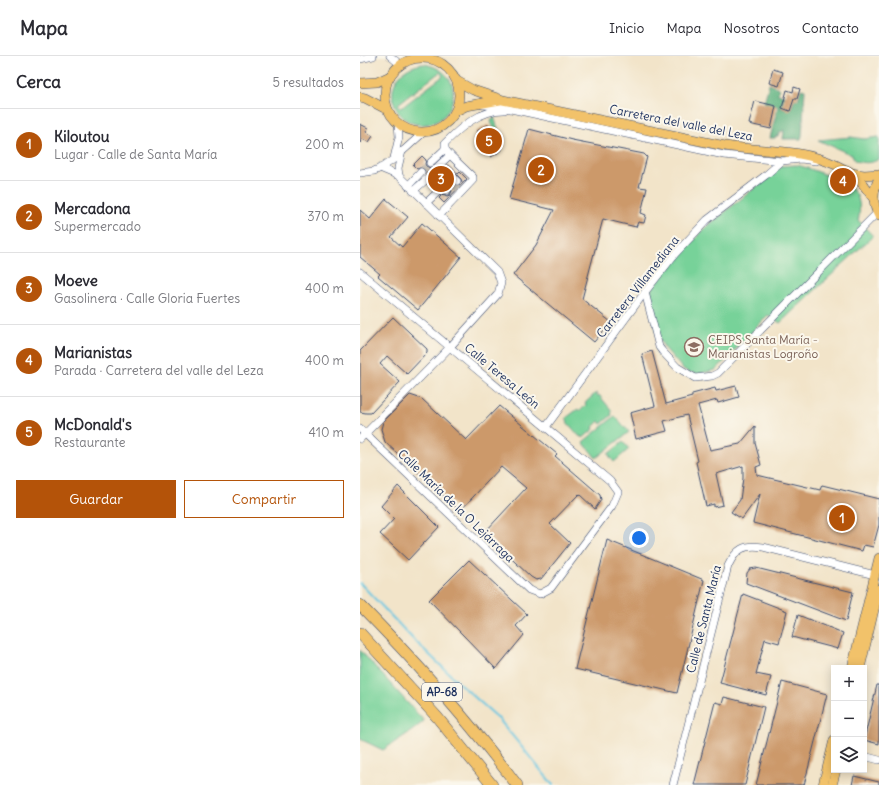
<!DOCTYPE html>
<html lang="es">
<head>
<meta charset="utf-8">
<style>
  :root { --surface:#fff; --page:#f7f7f7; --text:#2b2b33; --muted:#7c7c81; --line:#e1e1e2; --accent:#b45309 }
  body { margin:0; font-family:Delius,sans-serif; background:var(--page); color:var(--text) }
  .controls { position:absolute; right:12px; bottom:12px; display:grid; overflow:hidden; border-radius:0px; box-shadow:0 2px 10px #0003 }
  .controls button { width:36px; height:36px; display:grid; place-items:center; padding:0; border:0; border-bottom:1px solid var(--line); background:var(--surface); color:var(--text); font:20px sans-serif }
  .you { position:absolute; left:279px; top:482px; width:14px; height:14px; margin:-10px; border:3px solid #fff; border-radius:50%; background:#1a73e8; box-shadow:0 0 0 6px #1a73e833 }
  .badge { display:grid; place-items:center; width:26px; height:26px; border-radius:50%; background:var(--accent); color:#fff; font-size:13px; font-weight:700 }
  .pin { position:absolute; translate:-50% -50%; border:2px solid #fff; box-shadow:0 1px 4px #0006 }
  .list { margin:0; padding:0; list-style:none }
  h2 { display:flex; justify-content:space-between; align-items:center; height:52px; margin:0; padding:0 16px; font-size:17px }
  h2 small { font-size:13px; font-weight:400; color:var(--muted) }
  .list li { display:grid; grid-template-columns:26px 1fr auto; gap:12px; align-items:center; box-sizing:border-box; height:72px; padding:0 16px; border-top:1px solid var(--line) }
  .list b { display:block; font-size:15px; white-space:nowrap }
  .list p { margin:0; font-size:13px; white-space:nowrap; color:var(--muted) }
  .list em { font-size:13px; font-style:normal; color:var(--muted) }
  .actions { display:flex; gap:8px; padding:12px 16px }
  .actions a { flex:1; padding:9px 0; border:1px solid var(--accent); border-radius:0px; text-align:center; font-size:14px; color:var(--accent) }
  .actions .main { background:var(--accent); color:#fff }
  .icon { flex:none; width:22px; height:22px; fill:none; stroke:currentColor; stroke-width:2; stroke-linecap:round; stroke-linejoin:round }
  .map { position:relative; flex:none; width:519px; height:729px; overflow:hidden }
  header { display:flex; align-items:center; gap:24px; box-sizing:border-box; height:56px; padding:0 20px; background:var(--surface); border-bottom:1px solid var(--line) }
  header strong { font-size:19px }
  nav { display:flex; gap:22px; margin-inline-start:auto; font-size:14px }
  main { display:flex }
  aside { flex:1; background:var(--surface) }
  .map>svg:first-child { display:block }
  .green { fill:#77d299; stroke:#49807c; fill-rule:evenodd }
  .forest { fill:#61b481; stroke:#3e7270 }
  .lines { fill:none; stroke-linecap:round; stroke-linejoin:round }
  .stream { stroke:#64c6e2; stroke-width:2 }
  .building { fill:#cc996a }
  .minor-tunnel { stroke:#c7c0b4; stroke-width:7; stroke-dasharray:7 3.5; stroke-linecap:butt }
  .minor-casing { stroke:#3b4a6e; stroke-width:8 }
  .major-casing { stroke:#3b4a6e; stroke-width:10 }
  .highway-casing { stroke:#3b4a6e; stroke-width:12 }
  .minor { stroke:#fff; stroke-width:7 }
  .major { stroke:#f2c26a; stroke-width:9 }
  .highway { stroke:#f2c26a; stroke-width:11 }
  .labels { text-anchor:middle; stroke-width:4; stroke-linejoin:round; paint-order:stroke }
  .shield { fill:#fbf7ec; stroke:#5e6b89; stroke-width:1 }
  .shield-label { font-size:11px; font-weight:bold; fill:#1b2f5e }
  .street-label { font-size:12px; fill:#1b2f5e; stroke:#fbf7ec }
  .education-label { font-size:12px; fill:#785e54; stroke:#fbf7ec; text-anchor:start }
</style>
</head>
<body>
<header>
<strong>Mapa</strong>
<nav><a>Inicio</a><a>Mapa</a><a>Nosotros</a><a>Contacto</a></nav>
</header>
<main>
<aside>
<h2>Cerca<small>5 resultados</small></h2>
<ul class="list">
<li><span class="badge">1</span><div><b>Kiloutou</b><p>Lugar · Calle de Santa María</p></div><em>200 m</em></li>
<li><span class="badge">2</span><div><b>Mercadona</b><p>Supermercado</p></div><em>370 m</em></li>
<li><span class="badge">3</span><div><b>Moeve</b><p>Gasolinera · Calle Gloria Fuertes</p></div><em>400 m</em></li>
<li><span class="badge">4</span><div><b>Marianistas</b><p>Parada · Carretera del valle del Leza</p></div><em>400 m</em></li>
<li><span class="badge">5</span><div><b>McDonald's</b><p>Restaurante</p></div><em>410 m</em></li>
</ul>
<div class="actions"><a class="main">Guardar</a><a>Compartir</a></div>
</aside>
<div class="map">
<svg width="519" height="729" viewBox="0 0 519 729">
  <rect width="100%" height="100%" fill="#fbf7ec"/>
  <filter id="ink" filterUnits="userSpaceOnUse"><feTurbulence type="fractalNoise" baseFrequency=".025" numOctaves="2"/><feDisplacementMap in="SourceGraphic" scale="8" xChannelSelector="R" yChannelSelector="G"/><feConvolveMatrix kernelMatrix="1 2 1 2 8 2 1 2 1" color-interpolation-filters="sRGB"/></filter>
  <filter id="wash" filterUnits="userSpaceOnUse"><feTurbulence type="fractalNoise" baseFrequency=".012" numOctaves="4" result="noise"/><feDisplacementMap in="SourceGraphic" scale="16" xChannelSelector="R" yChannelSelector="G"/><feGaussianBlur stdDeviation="0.9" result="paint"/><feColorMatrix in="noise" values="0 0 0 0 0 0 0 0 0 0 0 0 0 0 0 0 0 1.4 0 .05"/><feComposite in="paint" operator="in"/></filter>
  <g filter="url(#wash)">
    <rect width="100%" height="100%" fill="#f2e4c9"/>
    <g class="green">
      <path d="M 63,8 C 84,11 99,26 91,49 C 89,56 82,63 75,66 C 32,82 12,16 63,8 ZM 80,16 L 83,20 L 41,52 L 38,48 Z"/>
      <polygon points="134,61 143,88 132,68 131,65"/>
      <path d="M 491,81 L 504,83 L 519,81 L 519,103 C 511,108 504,107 495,105 L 492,99 L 458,84 Z"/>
      <path d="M 436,109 C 448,111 484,125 493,134 C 500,140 501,155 498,164 L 513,180 L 420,267 L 408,259 L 356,314 L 337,318 L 328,316 L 322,312 L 304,291 L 297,278 L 289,240 L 294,229 L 345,172 L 422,110 Z"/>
      <polygon points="236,337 237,340 239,339 252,355 251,356 252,359 241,368 239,365 233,371 234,373 223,382 221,380 220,381 207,366 208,365 206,362 218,353 220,355 226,349 225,347"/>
      <polygon points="255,360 269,376 236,402 223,386"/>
      <polygon points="263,386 269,393 254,406 248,398"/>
      <polygon points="0,594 64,665 53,674 23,694 0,683"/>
    </g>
    <polygon class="forest" points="409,28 419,32 418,38 424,40 421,52 430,55 435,43 438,44 441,33 445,34 442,80 441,83 423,83 424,74 419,77 418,80 416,80 415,82 410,82 418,50 404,46"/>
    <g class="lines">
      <polyline class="stream" points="0,527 53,583 100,628 137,661 193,729"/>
    </g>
    <g id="blocks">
      <g class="building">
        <polygon points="413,13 423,16 419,30 409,27"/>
        <polygon points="434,31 440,33 437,43 434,43 430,55 422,52 427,34 433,36"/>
        <polygon points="395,45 416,50 411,73 389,68"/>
        <polygon points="0,68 8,72 6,76 13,80 9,86 2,83 0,87"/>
        <polygon points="128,69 142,94 131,101 116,76"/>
        <polygon points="169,73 212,84 284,98 287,101 279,131 287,132 281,157 286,159 284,167 278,166 276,171 243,163 222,243 251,266 234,286 153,219 176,189 194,154 149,143"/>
        <polygon points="62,100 66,104 65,108 66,110 70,112 70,114 73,118 78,117 88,109 98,118 100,116 107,123 84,147 79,142 83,138 87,140 90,139 92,135 88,130 93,128 96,130 99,129 102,126 101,123 95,117 90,116 85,122 85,128 81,127 76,130 71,126 73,121 71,118 66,118 66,114 62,111 57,113 53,109"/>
        <polygon points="26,143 48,161 31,181 42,191 62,167 101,201 58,254 18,220 20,218 0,201 0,154 10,163"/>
        <polygon points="33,261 67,293 67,297 47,318 27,300 20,308 40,326 11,357 6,357 0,356 0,295"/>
        <polygon points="292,295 306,348 332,341 332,338 355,332 356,335 376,330 379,341 358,347 357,344 338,349 350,394 380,388 395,370 395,387 401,409 396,411 397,419 460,434 462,429 519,443 519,469 513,491 504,489 502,495 393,467 400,438 382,463 371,456 380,444 383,422 383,410 356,418 363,449 354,451 354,448 346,450 336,406 338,405 327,359 304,365 307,375 276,383 270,357 295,350 282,298"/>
        <polygon points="50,339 62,343 106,384 139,350 197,398 195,400 240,439 241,444 235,453 219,438 190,468 210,487 181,523 176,524 171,521 124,477 166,432 141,411 100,455 25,386 21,373 23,366"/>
        <polygon points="38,430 79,471 48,504 20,478 34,463 21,450"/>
        <polygon points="247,484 344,524 317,637 215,613"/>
        <polygon points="109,504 167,558 156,570 164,579 136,613 69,544"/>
        <polygon points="396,512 493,536 486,565 386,527 387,517 390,513"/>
        <polygon points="383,538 427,555 419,587 405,583 396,618 411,621 406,639 360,627"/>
        <polygon points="438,559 483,577 478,593 432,581"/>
        <polygon points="422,626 467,638 444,729 396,729"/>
        <polygon points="517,629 519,629 519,688 504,684"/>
        <polygon points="364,641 404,651 385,729 334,729 355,646 362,648"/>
        <polygon points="494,720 519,726 519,729 492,729"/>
      </g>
    </g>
  </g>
  <g filter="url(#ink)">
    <use href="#blocks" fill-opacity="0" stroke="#3b4a6e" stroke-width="1"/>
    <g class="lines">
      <g class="minor-tunnel">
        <polyline points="61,116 70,107"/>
        <polyline points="68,122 75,113"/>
        <polyline points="93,128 99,133"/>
      </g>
      <defs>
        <g id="minor">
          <polyline points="30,0 41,9"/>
          <polyline points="0,3 13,0"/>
          <polyline points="123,49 136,50 364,99 422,105"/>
          <polyline points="34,102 39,81 38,67"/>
          <polyline points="70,107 85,93"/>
          <polyline points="20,112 39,120 38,112 42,95"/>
          <path d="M 75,113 L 90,99 L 85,93 L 85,87 C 101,71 120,54 144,54"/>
          <polyline points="0,117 14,115 21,112 34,103 64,76"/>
          <polyline points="89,125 92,121 97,125"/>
          <polyline points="48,130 61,116"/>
          <polyline points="53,135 68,122"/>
          <polyline points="66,147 82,132 87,135"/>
          <polyline points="79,160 113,124 113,121 90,99"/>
          <polyline points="0,216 250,425 258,436 252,450 191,532 180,538 169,534 0,373"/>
          <polyline points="285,236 299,291 302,295 317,311 335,322 352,320 358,317 517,157"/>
          <polyline points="186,371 285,236 315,198 347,164 406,119 422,105 441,103 456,105"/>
          <polyline points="0,383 90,291 138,238 141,227 137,216 39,120"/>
          <polyline points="504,700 519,704"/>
          <path d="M 313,729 L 368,510 C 376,493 384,488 403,491 L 515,519"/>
        </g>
        <g id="major">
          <circle cx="62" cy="39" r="37"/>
          <path d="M 97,25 L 113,34 L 143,44 L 365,90 C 404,96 439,92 476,109 C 481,112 487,114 492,117 C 501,124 507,134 514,143"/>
          <polyline points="0,27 17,26 30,20"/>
          <polyline points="0,41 5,42 28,54"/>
          <polyline points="96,55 106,50 140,44"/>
          <polyline points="491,117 504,119 519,118"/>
          <path d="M 519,122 C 513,134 512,148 519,160"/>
          <polyline points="492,612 519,502"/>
          <polyline points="500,612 519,533"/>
          <polyline points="463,729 474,684"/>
          <polyline points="472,729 476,714"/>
        </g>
        <g id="highway">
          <path d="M 0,549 C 56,606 109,665 157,729"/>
          <polyline points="0,577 77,661 132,729"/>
        </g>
      </defs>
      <use href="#minor" class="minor-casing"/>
      <use href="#major" class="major-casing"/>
      <use href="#highway" class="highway-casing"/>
      <use href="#minor" class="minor"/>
      <use href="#major" class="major"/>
      <use href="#highway" class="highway"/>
    </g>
  </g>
  <defs>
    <symbol id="university-ring" viewBox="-11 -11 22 22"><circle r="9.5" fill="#fbf7ec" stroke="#8d6e63" stroke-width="1.5"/><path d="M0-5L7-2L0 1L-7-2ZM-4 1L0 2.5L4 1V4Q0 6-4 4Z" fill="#8d6e63"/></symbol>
  </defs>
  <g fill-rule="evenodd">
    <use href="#university-ring" x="323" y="280" width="22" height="22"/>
  </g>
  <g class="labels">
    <rect class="shield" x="62" y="627" width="40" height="18" rx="3"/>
    <g class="shield-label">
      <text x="82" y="640">AP-68</text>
    </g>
    <g class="street-label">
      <text transform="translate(321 67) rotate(11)" y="4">Carretera del valle del Leza</text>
      <text transform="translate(278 231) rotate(-52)" y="4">Carretera Villamediana</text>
      <text transform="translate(142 320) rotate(40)" y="4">Calle Teresa León</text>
      <text transform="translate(96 450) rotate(44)" y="4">Calle María de la O Lejárraga</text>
      <text transform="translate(344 563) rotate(-76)" y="4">Calle de Santa María</text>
    </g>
    <g class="education-label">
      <text x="348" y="288">CEIPS Santa María -<tspan x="348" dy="14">Marianistas Logroño</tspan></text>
    </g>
  </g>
</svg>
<div class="controls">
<button>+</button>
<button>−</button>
<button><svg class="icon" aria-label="layers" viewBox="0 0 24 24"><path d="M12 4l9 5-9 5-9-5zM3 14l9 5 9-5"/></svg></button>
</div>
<div class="you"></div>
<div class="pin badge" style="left:482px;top:462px">1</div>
<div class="pin badge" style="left:181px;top:114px">2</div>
<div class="pin badge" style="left:81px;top:123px">3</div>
<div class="pin badge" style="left:483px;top:125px">4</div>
<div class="pin badge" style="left:129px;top:85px">5</div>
</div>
</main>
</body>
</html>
